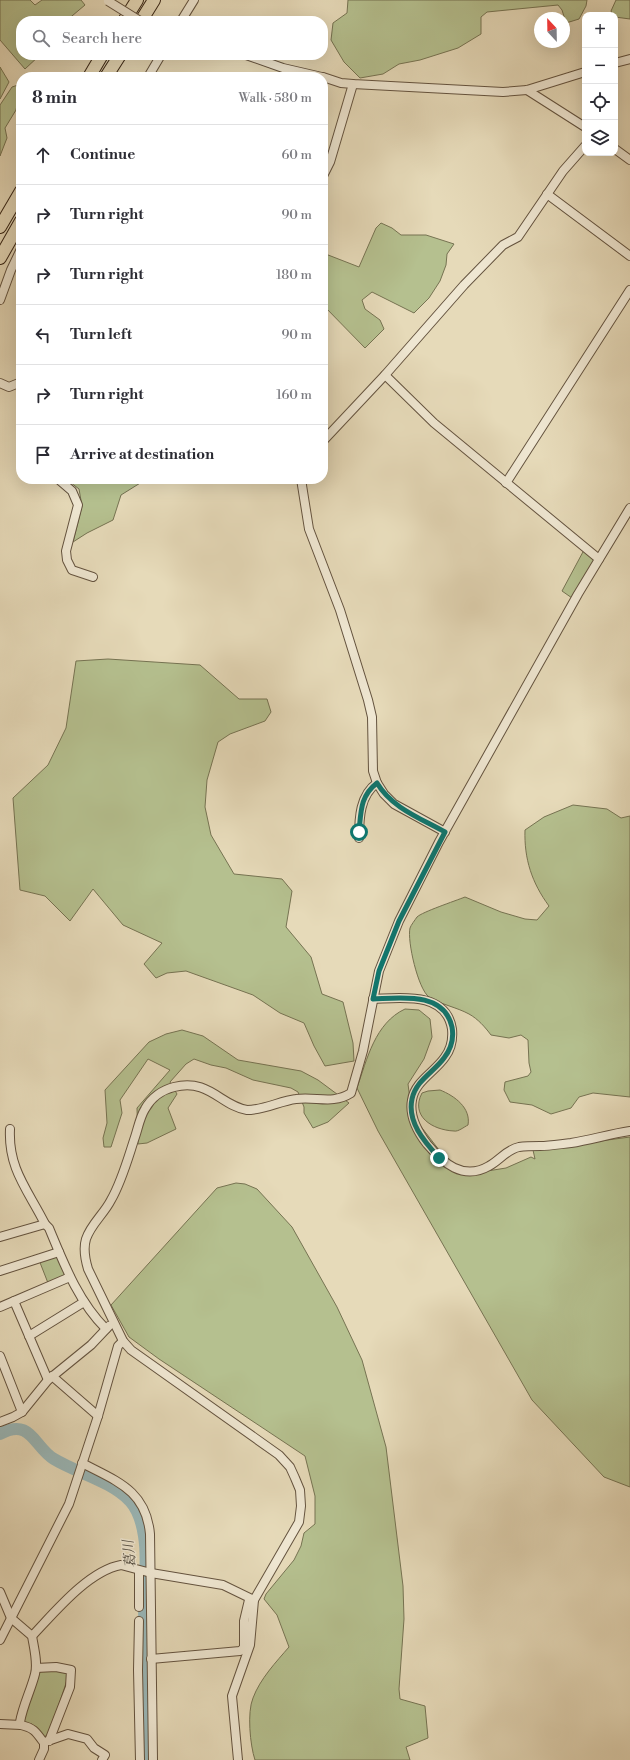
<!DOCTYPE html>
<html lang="en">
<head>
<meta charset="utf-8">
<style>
  :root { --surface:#fff; --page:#f2f2f3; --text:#2b2b33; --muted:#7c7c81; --line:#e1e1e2 }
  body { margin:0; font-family:"Libre Bodoni","Noto Serif JP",serif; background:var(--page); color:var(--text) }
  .controls { position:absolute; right:12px; top:12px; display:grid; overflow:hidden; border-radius:8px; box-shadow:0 4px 16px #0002 }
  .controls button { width:36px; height:36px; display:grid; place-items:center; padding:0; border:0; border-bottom:1px solid var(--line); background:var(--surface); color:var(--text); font:20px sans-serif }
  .compass { position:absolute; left:534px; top:12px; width:36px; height:36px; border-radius:50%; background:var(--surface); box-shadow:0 4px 16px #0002; rotate:338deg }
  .stop { position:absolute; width:12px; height:12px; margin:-9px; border:3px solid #0f766e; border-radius:50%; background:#fff }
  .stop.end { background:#0f766e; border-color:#fff; box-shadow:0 1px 4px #0008 }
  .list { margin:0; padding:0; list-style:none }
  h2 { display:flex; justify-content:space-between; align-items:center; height:52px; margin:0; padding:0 16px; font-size:17px }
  h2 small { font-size:13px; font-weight:400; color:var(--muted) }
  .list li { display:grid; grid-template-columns:26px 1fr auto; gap:12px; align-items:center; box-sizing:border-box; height:60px; padding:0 16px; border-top:1px solid var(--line) }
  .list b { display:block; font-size:15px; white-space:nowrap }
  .list em { font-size:13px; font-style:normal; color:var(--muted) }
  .icon { flex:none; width:22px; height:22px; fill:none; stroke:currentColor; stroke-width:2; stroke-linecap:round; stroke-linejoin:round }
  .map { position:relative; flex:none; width:630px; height:1760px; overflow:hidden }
  .search { position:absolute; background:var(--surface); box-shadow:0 4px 16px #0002; left:16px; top:16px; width:312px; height:44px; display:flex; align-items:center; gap:10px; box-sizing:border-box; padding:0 14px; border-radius:16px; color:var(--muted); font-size:15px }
  .panel { position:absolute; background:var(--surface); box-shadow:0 4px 16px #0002; left:16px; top:72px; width:312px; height:412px; border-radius:16px }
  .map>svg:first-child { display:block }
  .green { fill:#b5c08f; stroke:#767352 }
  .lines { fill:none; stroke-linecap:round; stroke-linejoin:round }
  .river { stroke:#9ab8b9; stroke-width:12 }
  .minor-casing { stroke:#64533f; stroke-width:10 }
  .highway-casing { stroke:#382616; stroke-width:14 }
  .minor { stroke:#efe7d2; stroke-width:8 }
  .highway { stroke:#e6dab9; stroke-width:12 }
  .minor-bridge-casing { stroke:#64533f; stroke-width:10; stroke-linecap:butt }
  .minor-bridge { stroke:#efe7d2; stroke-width:8 }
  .route { stroke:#0f766e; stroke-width:5 }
  .labels { text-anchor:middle; stroke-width:3; stroke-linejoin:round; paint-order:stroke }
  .water-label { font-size:14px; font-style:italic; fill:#504a3f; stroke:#efe7d2 }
</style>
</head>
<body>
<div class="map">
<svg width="630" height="1760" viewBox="0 0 630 1760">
  <rect width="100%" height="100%" fill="#e6dab9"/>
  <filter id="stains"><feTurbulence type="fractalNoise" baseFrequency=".005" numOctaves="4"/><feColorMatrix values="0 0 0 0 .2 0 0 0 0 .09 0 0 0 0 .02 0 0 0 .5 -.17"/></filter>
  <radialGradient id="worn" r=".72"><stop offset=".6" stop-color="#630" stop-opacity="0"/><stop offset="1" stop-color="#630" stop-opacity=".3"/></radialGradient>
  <g class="green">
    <polygon points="0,0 30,0 35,5 42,0 81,0 85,5 66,21 21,21 21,55 40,55 25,69 0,40"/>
    <polygon points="348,0 587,0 586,6 579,19 566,23 562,10 558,5 487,12 481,17 481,34 458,48 420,60 399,64 383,74 360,78 344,62 331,40 333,23 347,13"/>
    <polygon points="616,0 630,0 630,19 615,17 615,15 613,15 611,11"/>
    <polygon points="0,67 9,82 0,99"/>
    <polygon points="18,85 21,87 16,110 5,128 7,138 0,156 0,105 12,87"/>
    <polygon points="381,223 392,228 401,235 426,235 454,244 447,254 446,265 440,281 429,298 414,313 372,292 362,300 365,309 380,320 384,329 365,348 323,305 323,253 359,267 376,228"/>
    <polygon points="66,479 202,479 165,482 155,479 145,480 121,495 113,520 87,533 73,542 82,506 79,489"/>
    <polygon points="584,550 593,556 594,561 572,598 562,591"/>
    <polygon points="108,659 200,665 239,699 267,699 271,712 265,721 230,734 218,742 207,780 205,807 211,835 234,874 282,879 292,891 286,927 311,957 322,994 343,1002 353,1043 354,1061 325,1066 314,1046 304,1023 280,1013 253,995 186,971 167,973 156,978 144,964 162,943 123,925 93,889 70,921 45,896 20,890 13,798 48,765 66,728 76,661"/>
    <path d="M 573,805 L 607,809 L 621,818 L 630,816 L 630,1097 L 593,1093 L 579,1097 L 571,1108 L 551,1114 L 532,1105 L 510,1102 L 504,1090 L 505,1082 L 528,1076 L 531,1072 L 529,1063 L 528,1040 L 521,1035 L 509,1038 L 491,1035 C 485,1027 478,1019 469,1014 C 456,1007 442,1005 429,997 C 418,989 407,941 410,928 C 411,925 415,920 417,917 C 422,912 455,901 465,897 L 501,912 L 525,919 L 537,920 L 549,906 C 532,883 524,859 525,830 L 544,817 Z"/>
    <path d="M 405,1009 L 419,1010 L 430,1019 L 432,1037 L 424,1059 L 408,1084 L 412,1115 L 453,1168 L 481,1172 L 506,1168 L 531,1157 L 535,1159 L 533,1150 L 630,1137 L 630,1487 L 604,1477 L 532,1400 L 378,1131 L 357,1088 C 367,1059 375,1023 405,1009 Z"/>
    <polygon points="182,1030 203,1036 238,1060 301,1071 318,1080 349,1103 328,1122 313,1128 304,1113 304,1107 298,1092 291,1088 253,1080 226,1068 211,1065 194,1059 186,1064 170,1082 177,1094 168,1108 176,1129 147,1143 138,1144 137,1108 170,1070 148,1059 120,1100 122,1113 111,1147 104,1147 103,1138 107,1123 105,1090 149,1042 166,1034"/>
    <path d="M 440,1090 C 455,1096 471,1108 468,1125 C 464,1127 458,1132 454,1131 C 432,1130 410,1116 422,1093 L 428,1091 Z"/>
    <path d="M 236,1183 L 245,1184 L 257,1189 L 292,1227 L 337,1307 L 362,1360 L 386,1447 L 403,1586 L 404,1619 L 399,1689 L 400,1699 L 425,1706 L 428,1738 L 406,1747 L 410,1760 L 255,1760 C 250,1745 247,1712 253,1698 C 260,1679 276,1662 289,1647 L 277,1615 L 264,1599 L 266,1594 L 294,1560 L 301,1546 L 304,1533 L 315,1524 L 315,1496 L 305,1456 L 159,1359 L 129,1337 L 111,1305 L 217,1188 Z"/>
    <polygon points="58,1256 66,1273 65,1276 48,1283 39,1260"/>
    <polygon points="42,1670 67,1671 69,1674 49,1735 43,1737 32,1724 24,1723 23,1721 38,1673"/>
  </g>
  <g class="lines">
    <path class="river" d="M 0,1434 C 31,1417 34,1447 54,1459 C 77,1473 111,1481 130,1501 C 139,1511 142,1523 144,1536 C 148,1560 144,1583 144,1606 C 145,1657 146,1709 147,1760"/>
    <defs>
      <g id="minor">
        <polyline points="181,21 194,0"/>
        <polyline points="246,55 283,68 322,77"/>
        <polyline points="615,63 630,59"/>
        <polyline points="148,77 161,55"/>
        <polyline points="323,77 341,83 353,84 503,92 527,90 585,72"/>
        <polyline points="527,90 585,127"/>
        <polyline points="615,149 630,160"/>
        <polyline points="323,176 330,162 353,84"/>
        <polyline points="547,194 630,256"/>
        <polyline points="0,300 11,270 21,249"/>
        <polyline points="385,375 434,423 599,559"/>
        <polyline points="0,383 9,387 21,382"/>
        <polyline points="323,441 385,375 464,285 503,245 518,237 563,171 585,146"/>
        <polyline points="58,479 72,491 78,505 66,551 67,560 72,570 93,577"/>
        <polyline points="301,479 309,529 340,610 368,700 372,717 373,771 377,783 384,794 394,804 445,832"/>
        <polyline points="506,483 630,290"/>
        <path d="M 359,838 C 359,818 360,795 377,783"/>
        <path d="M 373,999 C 401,998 446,991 452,1029 C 453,1039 451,1049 445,1057 C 435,1072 415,1081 412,1100 C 409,1116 417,1131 427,1144 C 443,1163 463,1181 489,1166 C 500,1160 506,1150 519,1147 C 526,1146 534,1146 540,1146 C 550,1146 561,1144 571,1143 C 590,1140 610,1134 630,1131"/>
        <path d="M 10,1129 C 8,1169 28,1190 45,1224 L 49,1228 C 64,1264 78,1301 106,1329"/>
        <polyline points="0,1237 45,1224"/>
        <polyline points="0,1271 59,1252"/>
        <polyline points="14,1301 48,1380"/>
        <polyline points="0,1307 70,1277"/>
        <polyline points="29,1336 84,1302"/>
        <polyline points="0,1356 22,1412"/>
        <polyline points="52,1376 98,1416"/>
        <polyline points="0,1422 13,1417 22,1412 48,1380 91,1345 109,1326"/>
        <path d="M 82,1463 C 116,1481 146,1490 150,1534 L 153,1760"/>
        <polyline points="139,1571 139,1607"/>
        <path d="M 0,1592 L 11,1618 L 32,1636 C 34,1648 38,1663 35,1674 C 31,1690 23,1705 20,1722 L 21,1725 C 34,1728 36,1732 44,1743 L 44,1749 L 39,1760"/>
        <polyline points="139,1621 138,1670 140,1760"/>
        <path d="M 32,1636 C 54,1613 88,1571 121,1565 L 151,1573 L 223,1585 L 254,1600"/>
        <polyline points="0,1640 69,1504 98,1416 118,1346 123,1341"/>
        <polyline points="151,1659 240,1651 244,1648 244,1621 249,1600"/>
        <polyline points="36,1668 56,1667 71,1670 70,1687 49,1741"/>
        <polyline points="0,1724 21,1725"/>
        <polyline points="45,1742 68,1734 87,1739 94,1748 105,1755 102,1760"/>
        <path d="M 238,1760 L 232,1696 L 250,1645 L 254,1600 L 299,1522 L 301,1506 L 300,1490 L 295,1478 L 290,1467 L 279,1455 L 131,1350 L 123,1341 L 88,1269 C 85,1259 83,1249 86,1239 C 91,1224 104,1214 111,1200 C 122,1181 128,1158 135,1137 C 138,1128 140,1117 145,1109 C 151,1098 162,1090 174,1087 C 209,1078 221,1106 247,1110 C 264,1110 280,1101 296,1099 C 316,1096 332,1105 351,1093 L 363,1051 L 379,971 L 399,921 L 439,842 L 578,594 L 630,508"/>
      </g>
      <g id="highway">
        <polyline points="124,21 137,0"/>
        <polyline points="141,21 154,0"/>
        <polyline points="89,77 102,55"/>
        <polyline points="106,77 120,55"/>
        <polyline points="0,227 21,191"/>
        <polyline points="0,258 21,221"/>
      </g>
    </defs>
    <use href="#minor" class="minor-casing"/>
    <use href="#highway" class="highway-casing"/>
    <use href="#minor" class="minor"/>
    <use href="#highway" class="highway"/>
    <defs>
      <polyline id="minor-bridge" points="108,1 140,21"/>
    </defs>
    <use href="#minor-bridge" class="minor-bridge-casing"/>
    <use href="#minor-bridge" class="minor-bridge"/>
  </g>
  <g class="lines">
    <path class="route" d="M 359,832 C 361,812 360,796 377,783 C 392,808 420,818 445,832 L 399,921 L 379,971 L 373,999 C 400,998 444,991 452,1027 C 454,1038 451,1049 444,1058 C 434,1072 416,1080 412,1099 C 407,1122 424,1141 439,1158"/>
  </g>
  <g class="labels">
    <g class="water-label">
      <text transform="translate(129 1554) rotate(-96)" y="5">葛川</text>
    </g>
  </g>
  <rect width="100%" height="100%" filter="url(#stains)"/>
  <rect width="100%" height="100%" fill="url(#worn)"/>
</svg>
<div class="controls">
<button>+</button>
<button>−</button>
<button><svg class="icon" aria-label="locate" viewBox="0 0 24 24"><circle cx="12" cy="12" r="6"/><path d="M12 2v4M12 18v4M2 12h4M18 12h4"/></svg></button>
<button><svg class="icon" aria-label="layers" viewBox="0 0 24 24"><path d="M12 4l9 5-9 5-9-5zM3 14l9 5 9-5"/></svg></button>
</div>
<svg class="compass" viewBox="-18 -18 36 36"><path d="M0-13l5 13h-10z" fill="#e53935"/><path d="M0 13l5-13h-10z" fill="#7c7c81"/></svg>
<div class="stop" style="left:359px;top:832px"></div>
<div class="stop end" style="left:439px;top:1158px"></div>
<div class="search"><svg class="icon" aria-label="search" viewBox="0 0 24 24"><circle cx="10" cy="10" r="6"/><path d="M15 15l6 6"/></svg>Search here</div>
<section class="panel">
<h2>8 min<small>Walk · 580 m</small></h2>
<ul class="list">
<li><svg class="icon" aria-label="ahead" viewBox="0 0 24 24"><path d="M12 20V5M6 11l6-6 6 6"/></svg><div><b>Continue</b></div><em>60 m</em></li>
<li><svg class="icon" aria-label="right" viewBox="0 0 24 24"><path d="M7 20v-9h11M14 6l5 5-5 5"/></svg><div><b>Turn right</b></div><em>90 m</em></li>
<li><svg class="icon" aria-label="right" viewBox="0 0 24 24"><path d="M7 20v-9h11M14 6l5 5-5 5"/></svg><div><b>Turn right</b></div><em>180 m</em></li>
<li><svg class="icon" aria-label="left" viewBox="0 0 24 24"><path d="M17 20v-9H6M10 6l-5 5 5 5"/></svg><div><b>Turn left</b></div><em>90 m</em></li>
<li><svg class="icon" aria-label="right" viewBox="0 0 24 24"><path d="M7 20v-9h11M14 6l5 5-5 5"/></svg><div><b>Turn right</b></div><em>160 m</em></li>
<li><svg class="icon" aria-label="arrive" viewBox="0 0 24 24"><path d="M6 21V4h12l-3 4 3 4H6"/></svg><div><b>Arrive at destination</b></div></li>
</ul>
</section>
</div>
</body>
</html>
